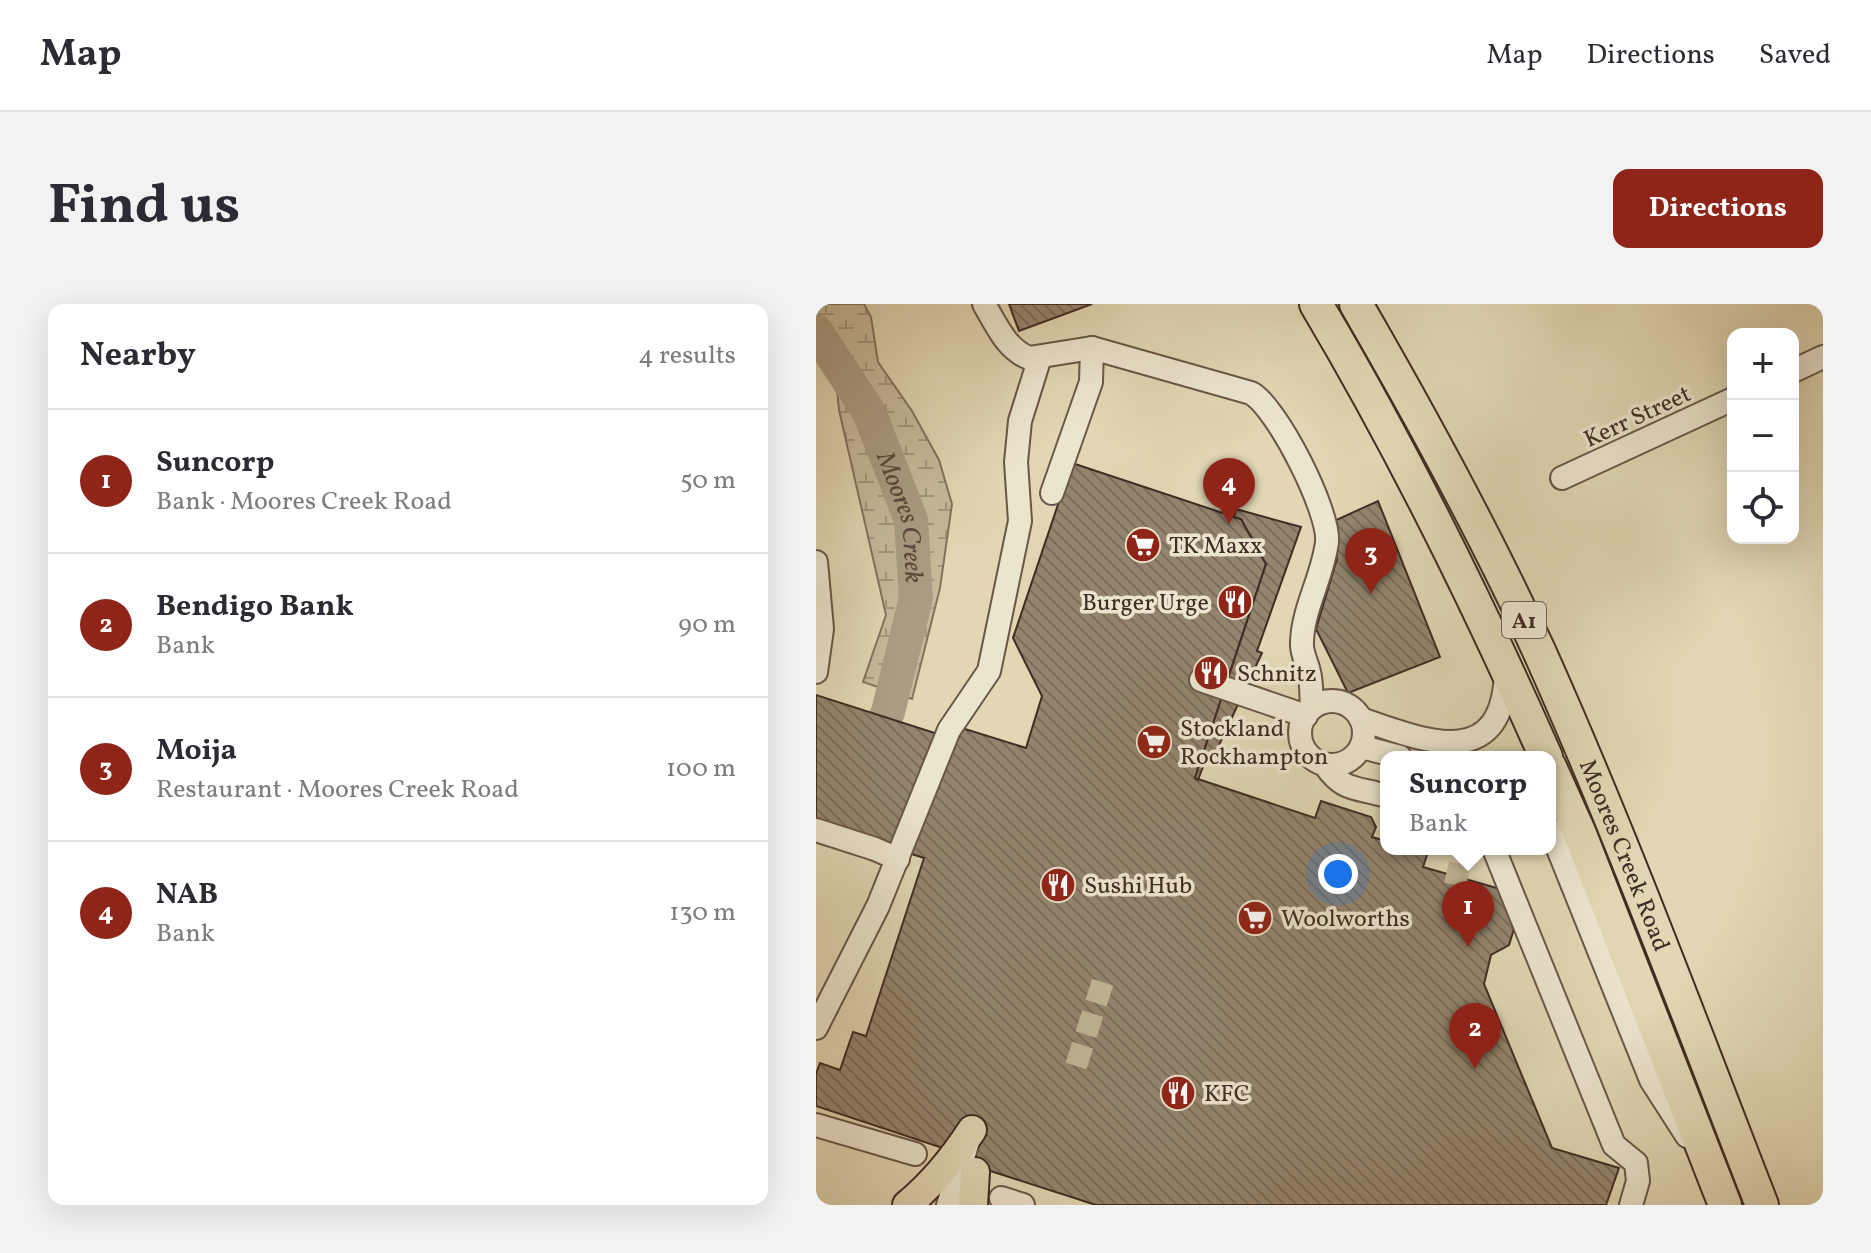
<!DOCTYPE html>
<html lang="en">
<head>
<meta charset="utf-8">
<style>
  :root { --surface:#fff; --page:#f2f2f3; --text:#2b2b33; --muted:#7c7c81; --line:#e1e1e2; --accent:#8f2418 }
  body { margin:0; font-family:Vollkorn,serif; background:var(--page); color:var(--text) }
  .controls { position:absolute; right:24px; top:24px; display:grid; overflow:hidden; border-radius:16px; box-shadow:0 8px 32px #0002 }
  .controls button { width:72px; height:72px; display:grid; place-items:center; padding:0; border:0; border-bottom:2px solid var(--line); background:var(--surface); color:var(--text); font:40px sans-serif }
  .you { position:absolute; left:522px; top:570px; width:28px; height:28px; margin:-20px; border:6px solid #fff; border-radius:50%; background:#1a73e8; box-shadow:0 0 0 12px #1a73e833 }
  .badge { display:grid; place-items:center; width:52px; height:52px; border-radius:50%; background:var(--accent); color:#fff; font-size:26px; font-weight:700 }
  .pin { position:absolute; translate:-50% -66px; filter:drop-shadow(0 2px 4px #0008) }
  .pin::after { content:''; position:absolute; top:42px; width:28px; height:24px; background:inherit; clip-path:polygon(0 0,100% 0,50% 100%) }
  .popup { position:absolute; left:564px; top:447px; width:176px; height:104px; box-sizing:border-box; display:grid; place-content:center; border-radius:16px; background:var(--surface); filter:drop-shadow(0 2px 6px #0005); font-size:26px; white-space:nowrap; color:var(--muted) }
  .popup b { font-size:30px; color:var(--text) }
  .popup::after { content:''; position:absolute; left:50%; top:100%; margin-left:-16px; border:16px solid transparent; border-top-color:var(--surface) }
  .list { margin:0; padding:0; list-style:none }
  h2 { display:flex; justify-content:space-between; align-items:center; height:104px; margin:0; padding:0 32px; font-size:34px }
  h2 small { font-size:26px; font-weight:400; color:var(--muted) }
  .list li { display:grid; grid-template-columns:52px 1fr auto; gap:24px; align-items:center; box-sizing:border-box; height:144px; padding:0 32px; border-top:2px solid var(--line) }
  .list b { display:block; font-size:30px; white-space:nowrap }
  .list p { margin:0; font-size:26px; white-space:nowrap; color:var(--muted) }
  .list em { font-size:26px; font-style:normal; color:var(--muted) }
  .icon { flex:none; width:44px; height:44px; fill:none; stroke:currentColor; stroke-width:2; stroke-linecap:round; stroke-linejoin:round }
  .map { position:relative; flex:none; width:1007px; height:901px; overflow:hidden; border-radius:16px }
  header { display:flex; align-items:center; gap:48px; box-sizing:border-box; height:112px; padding:0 40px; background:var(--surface); border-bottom:2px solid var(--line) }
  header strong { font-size:38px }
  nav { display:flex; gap:44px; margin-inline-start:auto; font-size:28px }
  .intro { display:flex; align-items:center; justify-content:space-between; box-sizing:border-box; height:192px; padding:0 48px }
  h1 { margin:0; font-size:56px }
  .button { padding:20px 36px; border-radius:16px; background:var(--accent); color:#fff; font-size:28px; font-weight:700 }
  main { display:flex; gap:48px; padding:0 48px }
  aside { flex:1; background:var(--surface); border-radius:16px; box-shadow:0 8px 32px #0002 }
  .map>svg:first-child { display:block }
  .wetland { fill:url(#wetland-marsh); stroke:#83745f; stroke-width:2 }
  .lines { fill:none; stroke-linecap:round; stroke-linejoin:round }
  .river { stroke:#aa9d83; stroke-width:34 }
  .building { fill:url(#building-back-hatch); stroke:#402d23; stroke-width:2 }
  .minor-tunnel { stroke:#c1b597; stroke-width:22; stroke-dasharray:22 11; stroke-linecap:butt }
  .minor-casing { stroke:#685847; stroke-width:26 }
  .major-casing { stroke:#402d23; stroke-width:32 }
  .highway-casing { stroke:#402d23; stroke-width:36 }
  .minor { stroke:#ece5ce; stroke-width:22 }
  .major { stroke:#e1d7b4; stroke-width:28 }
  .highway { stroke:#e1d7b4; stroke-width:32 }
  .labels { text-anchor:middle; stroke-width:7; stroke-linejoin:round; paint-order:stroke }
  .shield { fill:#ece5ce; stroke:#746456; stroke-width:2 }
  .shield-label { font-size:22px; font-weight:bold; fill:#402d23 }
  .street-label { font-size:24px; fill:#402d23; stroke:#ece5ce }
  .poi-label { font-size:24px; fill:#402d23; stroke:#ece5ce; text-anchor:start }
  .water-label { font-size:26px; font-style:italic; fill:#5a493b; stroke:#ece5ce }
</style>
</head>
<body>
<header>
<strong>Map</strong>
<nav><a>Map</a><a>Directions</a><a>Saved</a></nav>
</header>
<div class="intro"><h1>Find us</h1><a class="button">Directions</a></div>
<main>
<aside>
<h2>Nearby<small>4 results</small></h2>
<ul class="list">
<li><span class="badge">1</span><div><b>Suncorp</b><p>Bank · Moores Creek Road</p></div><em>50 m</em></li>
<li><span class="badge">2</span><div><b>Bendigo Bank</b><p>Bank</p></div><em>90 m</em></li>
<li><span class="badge">3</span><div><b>Moija</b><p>Restaurant · Moores Creek Road</p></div><em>100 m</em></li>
<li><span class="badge">4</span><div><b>NAB</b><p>Bank</p></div><em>130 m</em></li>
</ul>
</aside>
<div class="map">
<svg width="1007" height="901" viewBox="0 0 1007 901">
  <defs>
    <pattern id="wetland-marsh" width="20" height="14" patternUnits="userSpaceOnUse" patternTransform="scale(2)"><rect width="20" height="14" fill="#c6ba9b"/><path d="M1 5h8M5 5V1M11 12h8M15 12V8" fill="none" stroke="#a2987e"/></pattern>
    <pattern id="building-back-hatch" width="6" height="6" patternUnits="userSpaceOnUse" patternTransform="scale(2)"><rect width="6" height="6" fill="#94856e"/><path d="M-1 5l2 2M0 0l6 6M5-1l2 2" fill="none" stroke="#7a6d5a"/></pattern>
  </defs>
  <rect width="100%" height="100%" fill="#e1d7b4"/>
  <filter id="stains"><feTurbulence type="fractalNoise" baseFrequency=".0025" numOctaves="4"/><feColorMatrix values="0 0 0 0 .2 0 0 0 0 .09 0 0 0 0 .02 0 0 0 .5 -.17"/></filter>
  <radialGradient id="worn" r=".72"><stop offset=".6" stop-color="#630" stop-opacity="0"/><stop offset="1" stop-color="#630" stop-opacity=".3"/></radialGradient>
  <polygon class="wetland" points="0,0 48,0 55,13 62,58 96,107 123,156 136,200 124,284 96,395 47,378 70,311 23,106 19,65 0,49"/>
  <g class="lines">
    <path class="river" id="s1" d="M 0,27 L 53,108 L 95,216 L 100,294 L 72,408 L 49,456"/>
  </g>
  <g class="building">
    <polygon points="193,0 276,0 203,27"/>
    <polygon points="256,159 425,215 450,260 379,474 499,514 505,497 555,513 560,523 556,533 570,537 570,545 613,545 607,563 688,586 701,615 693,641 675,651 668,680 736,844 803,864 790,901 280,901 165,864 160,855 0,802 0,770 4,759 24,766 37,728 50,732 108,554 0,519 0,391 128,432 133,420 210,444 226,392 197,334"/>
    <polygon points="562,197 624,353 532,389 500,325 521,255 518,217"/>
    <polygon points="420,205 485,223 441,347 446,349 397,454 391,452 382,476 379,474 450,260 425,215 418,213"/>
  </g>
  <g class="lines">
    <g class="minor-tunnel">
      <polyline points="639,581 647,545"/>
      <polyline points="260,762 289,671"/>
    </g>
    <defs>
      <g id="minor">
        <path d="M 168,0 C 180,20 190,45 213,54 L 276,44 L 435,89 C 461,103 514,208 511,238 C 507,272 487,304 486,338 C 485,349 491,358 493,368 C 496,379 495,392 496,404"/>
        <polyline points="977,67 1007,53"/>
        <polyline points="746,174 917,95"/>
        <polyline points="236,189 275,78 276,44"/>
        <polyline points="0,258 6,325 0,368"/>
        <polyline points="385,376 490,412"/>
        <circle cx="516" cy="429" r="32"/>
        <path d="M 545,415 C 608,437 686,469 690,369"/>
        <polyline points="546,443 584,453"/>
        <path d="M 509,461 C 527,488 541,483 570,492"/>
        <polyline points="734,525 835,776 871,832"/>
        <polyline points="0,526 59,545 82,555"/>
        <polyline points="678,545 798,841 820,859 822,877 815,901"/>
        <polyline points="0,724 62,602 133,426 173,367 204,217 200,158 204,117 224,53"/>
        <polyline points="0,821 99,850"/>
        <polyline points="185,894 207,901"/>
        <polyline points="132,901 151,841"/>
      </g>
      <g id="major">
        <path d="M 91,901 C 118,879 137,855 156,826"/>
        <polyline points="157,901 159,868"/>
      </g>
      <g id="highway">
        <path d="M 500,0 C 587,146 661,297 730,453"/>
        <path id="s2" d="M 540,0 C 606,114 669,229 724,349 C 805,530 874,716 946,901"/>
        <polyline points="734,463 764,530 909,901"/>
      </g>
    </defs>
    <use href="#minor" class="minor-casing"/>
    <use href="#major" class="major-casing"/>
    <use href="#highway" class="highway-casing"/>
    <use href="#minor" class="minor"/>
    <use href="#major" class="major"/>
    <use href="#highway" class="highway"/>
  </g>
  <defs>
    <symbol id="supermarket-disc" viewBox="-11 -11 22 22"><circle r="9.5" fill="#8f2418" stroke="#ece5ce"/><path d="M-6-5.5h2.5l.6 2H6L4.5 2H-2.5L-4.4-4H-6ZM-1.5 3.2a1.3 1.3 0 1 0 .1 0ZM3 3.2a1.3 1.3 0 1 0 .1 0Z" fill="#fff"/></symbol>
    <symbol id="restaurant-disc" viewBox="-11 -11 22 22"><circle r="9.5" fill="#8f2418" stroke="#ece5ce"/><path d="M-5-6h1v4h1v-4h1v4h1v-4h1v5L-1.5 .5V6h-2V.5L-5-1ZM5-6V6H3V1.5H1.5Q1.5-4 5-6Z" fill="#fff"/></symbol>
  </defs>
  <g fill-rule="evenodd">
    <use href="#supermarket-disc" x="307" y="221" width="40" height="40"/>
    <use href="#restaurant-disc" x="399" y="278" width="40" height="40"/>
    <use href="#restaurant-disc" x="375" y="349" width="40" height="40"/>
    <use href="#supermarket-disc" x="318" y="418" width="40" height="40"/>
    <use href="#restaurant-disc" x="222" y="561" width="40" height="40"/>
    <use href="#supermarket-disc" x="419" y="594" width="40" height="40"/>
    <use href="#restaurant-disc" x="342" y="769" width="40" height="40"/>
  </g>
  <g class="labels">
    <rect class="shield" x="686" y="298" width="44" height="36" rx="6"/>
    <g class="shield-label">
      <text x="708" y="324">A1</text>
    </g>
    <g class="street-label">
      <text transform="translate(821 112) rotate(-25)" y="8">Kerr Street</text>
      <text dy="8" stroke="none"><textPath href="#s2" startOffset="614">Moores Creek Road</textPath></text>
    </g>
    <g class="poi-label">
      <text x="353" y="249">TK Maxx</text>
      <text x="393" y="306" text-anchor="end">Burger Urge</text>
      <text x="421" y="377">Schnitz</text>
      <text x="364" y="432">Stockland<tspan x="364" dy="28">Rockhampton</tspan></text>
      <text x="268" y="589">Sushi Hub</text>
      <text x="465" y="622">Woolworths</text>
      <text x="388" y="797">KFC</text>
    </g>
    <g class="water-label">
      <text dy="9" stroke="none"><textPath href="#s1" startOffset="208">Moores Creek</textPath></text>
    </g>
  </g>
  <rect width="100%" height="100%" filter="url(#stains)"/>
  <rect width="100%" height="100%" fill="url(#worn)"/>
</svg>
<div class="controls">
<button>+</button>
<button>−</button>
<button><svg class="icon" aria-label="locate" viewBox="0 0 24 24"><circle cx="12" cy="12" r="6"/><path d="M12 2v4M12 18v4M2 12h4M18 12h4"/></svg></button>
</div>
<div class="you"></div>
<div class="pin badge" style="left:652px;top:643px">1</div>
<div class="popup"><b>Suncorp</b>Bank</div>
<div class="pin badge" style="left:659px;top:765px">2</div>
<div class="pin badge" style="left:555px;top:290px">3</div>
<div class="pin badge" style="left:413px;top:220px">4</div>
</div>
</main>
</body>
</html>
